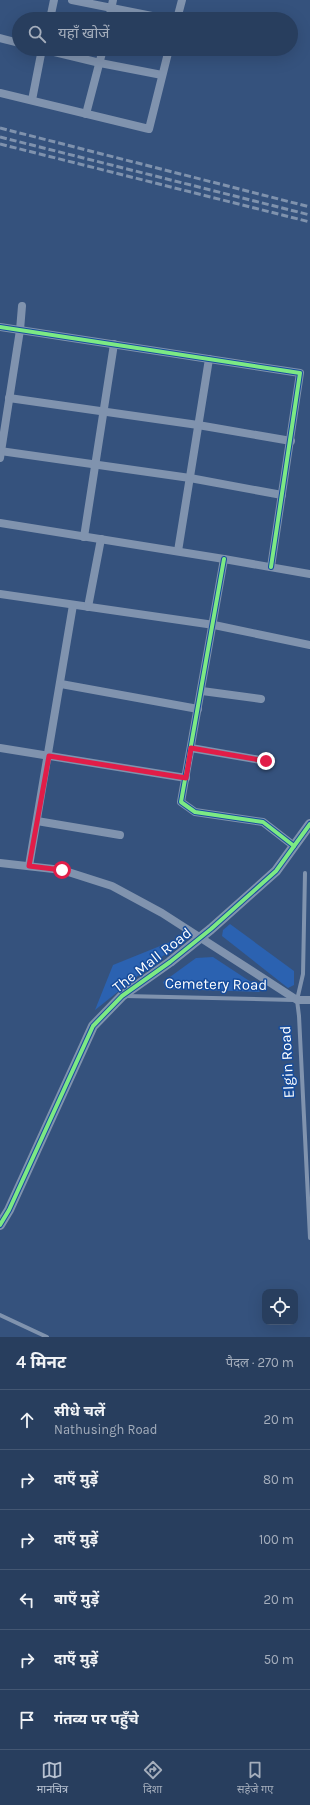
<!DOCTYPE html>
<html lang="hi">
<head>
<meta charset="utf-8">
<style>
  :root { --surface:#283e5e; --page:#344967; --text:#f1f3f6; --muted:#a5aebc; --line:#445773; --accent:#b8c2d2 }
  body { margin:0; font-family:Karla,"Noto Sans Devanagari",sans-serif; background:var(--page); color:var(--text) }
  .controls { position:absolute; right:12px; bottom:12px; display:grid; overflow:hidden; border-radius:8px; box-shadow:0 4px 16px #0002 }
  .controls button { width:36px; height:36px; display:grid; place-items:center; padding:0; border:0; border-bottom:1px solid var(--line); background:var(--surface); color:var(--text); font:20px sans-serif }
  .stop { position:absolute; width:12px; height:12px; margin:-9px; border:3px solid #e11d48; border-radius:50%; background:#fff }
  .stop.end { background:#e11d48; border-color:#fff; box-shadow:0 1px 4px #0008 }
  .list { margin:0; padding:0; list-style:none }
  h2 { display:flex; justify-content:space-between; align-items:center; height:52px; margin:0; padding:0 16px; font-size:17px }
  h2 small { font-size:13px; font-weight:400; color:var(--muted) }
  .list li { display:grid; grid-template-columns:26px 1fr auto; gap:12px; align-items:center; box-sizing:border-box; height:60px; padding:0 16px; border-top:1px solid var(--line) }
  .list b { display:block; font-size:15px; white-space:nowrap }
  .list p { margin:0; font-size:13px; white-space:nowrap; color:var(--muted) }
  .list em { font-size:13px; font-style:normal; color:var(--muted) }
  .icon { flex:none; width:22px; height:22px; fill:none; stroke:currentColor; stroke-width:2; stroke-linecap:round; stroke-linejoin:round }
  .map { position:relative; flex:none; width:310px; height:1337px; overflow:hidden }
  .search { position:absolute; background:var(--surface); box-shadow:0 4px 16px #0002; left:12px; right:12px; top:12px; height:44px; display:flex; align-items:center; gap:10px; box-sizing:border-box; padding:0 14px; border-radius:22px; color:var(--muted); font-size:15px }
  .sheet { height:412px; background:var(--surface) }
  nav { display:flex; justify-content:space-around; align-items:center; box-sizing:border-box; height:56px; border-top:1px solid var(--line); background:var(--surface); font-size:11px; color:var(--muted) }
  nav a { display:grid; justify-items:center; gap:2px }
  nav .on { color:var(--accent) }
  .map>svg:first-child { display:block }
  .green { fill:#2b62b1 }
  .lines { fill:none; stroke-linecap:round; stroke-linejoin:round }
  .service { stroke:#8093ae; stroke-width:4 }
  .minor { stroke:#8093ae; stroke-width:8 }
  .tertiary { stroke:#8093ae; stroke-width:10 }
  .rail { stroke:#7f92ad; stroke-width:3; stroke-dasharray:7 3; stroke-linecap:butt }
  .cycleway-casing { stroke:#164c9c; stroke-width:6 }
  .cycleway { stroke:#7ce984; stroke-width:4 }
  .route { stroke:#e11d48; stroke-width:5 }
  .labels { text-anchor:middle; stroke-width:3; stroke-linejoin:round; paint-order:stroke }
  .street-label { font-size:15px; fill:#fff; stroke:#164c9c }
</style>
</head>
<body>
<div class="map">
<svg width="310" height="1337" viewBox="0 0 310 1337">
  <rect width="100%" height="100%" fill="#35527d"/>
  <g class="green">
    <polygon points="230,924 294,971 294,985 288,988 222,936 223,930"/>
    <polygon points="175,940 173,948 95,1010 113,965"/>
    <polygon points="213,957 254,984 260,992 166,989 163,982 196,958"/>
  </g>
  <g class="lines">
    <g class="service">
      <polyline points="305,873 303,974 297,1000 299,1016 310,1238"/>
      <polyline points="125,996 294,1000"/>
      <polyline points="0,1315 47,1337"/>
    </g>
    <g class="minor">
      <polyline points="72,0 167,19"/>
      <polyline points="50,19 54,0"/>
      <polyline points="109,19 113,0"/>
      <polyline points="177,19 182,0"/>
      <polyline points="0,38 19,43"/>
      <polyline points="42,49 100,63 162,75"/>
      <polyline points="0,93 149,129 169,49"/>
      <polyline points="32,100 42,49"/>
      <polyline points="86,114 103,49"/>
      <polyline points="0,327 300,373 271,567"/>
      <polyline points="9,398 198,425 291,441"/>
      <polyline points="0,451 190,478 282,495"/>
      <polyline points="0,458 20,330 22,306"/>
      <polyline points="0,523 224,559 310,574"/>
      <polyline points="84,537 114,344"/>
      <polyline points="178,551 209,359"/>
      <polyline points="224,559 181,802 195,812 263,822 294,846"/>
      <polyline points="0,594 214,625 310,645"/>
      <polyline points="88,607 101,539"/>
      <polyline points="61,684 198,709"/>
      <polyline points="202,691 261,699"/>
      <polyline points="0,748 186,778"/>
      <polyline points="191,748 266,761"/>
      <polyline points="37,821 120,835"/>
      <polyline points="0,863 62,870 112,886 162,913 297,1000 310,1000"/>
      <polyline points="29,866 73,605"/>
    </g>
    <polyline class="tertiary" points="0,1225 9,1210 93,1026 122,996 170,962 211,929 276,871 310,824"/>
    <g class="rail">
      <polyline points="0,128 310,207"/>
      <polyline points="0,137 310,215"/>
      <polyline points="0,144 310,222"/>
    </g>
    <defs>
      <g id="cycleway">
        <polyline points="0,327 300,373 271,567"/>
        <polyline points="224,559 181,802 195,812 263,822 294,846"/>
        <polyline points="0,1225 9,1210 93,1026 122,996 170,962 211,929 276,871 310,824"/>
      </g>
    </defs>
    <use href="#cycleway" class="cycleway-casing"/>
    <use href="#cycleway" class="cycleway"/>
  </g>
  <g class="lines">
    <polyline class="route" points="62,870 29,866 49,756 186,778 191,748 266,761"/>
  </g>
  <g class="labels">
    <g class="street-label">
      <text transform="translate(152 960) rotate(-38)" y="5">The Mall Road</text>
      <text transform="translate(216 984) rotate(1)" y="5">Cemetery Road</text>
      <text transform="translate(287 1062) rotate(-93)" y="5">Elgin Road</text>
    </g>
  </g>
</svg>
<div class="controls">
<button><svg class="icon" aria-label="locate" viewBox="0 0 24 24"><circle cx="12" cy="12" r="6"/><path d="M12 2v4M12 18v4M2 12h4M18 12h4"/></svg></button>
</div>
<div class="stop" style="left:62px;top:870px"></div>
<div class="stop end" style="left:266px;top:761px"></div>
<div class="search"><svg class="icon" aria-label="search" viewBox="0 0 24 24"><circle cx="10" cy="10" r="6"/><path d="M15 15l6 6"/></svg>यहाँ खोजें</div>
</div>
<section class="sheet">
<h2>4 मिनट<small>पैदल · 270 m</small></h2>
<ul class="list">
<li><svg class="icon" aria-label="ahead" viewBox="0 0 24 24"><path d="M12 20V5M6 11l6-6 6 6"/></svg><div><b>सीधे चलें</b><p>Nathusingh Road</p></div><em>20 m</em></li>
<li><svg class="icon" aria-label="right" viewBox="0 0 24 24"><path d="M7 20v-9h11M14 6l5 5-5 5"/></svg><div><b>दाएँ मुड़ें</b></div><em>80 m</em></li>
<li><svg class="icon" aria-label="right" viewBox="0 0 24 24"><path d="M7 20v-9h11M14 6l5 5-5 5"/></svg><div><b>दाएँ मुड़ें</b></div><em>100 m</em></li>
<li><svg class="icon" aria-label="left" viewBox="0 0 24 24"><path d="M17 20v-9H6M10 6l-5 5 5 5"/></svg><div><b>बाएँ मुड़ें</b></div><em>20 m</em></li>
<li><svg class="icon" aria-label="right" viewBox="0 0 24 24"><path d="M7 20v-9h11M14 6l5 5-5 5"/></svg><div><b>दाएँ मुड़ें</b></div><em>50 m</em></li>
<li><svg class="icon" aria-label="arrive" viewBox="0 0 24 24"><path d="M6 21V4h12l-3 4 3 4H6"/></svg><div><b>गंतव्य पर पहुँचे</b></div></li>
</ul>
</section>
<nav>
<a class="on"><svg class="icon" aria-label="map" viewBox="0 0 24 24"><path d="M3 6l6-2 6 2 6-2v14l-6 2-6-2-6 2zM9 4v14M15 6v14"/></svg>मानचित्र</a>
<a><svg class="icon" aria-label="directions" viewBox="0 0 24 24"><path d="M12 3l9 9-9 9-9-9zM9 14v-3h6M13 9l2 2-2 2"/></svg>दिशा</a>
<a><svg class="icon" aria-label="saved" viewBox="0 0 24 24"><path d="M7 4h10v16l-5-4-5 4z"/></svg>सहेजे गए</a>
</nav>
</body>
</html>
